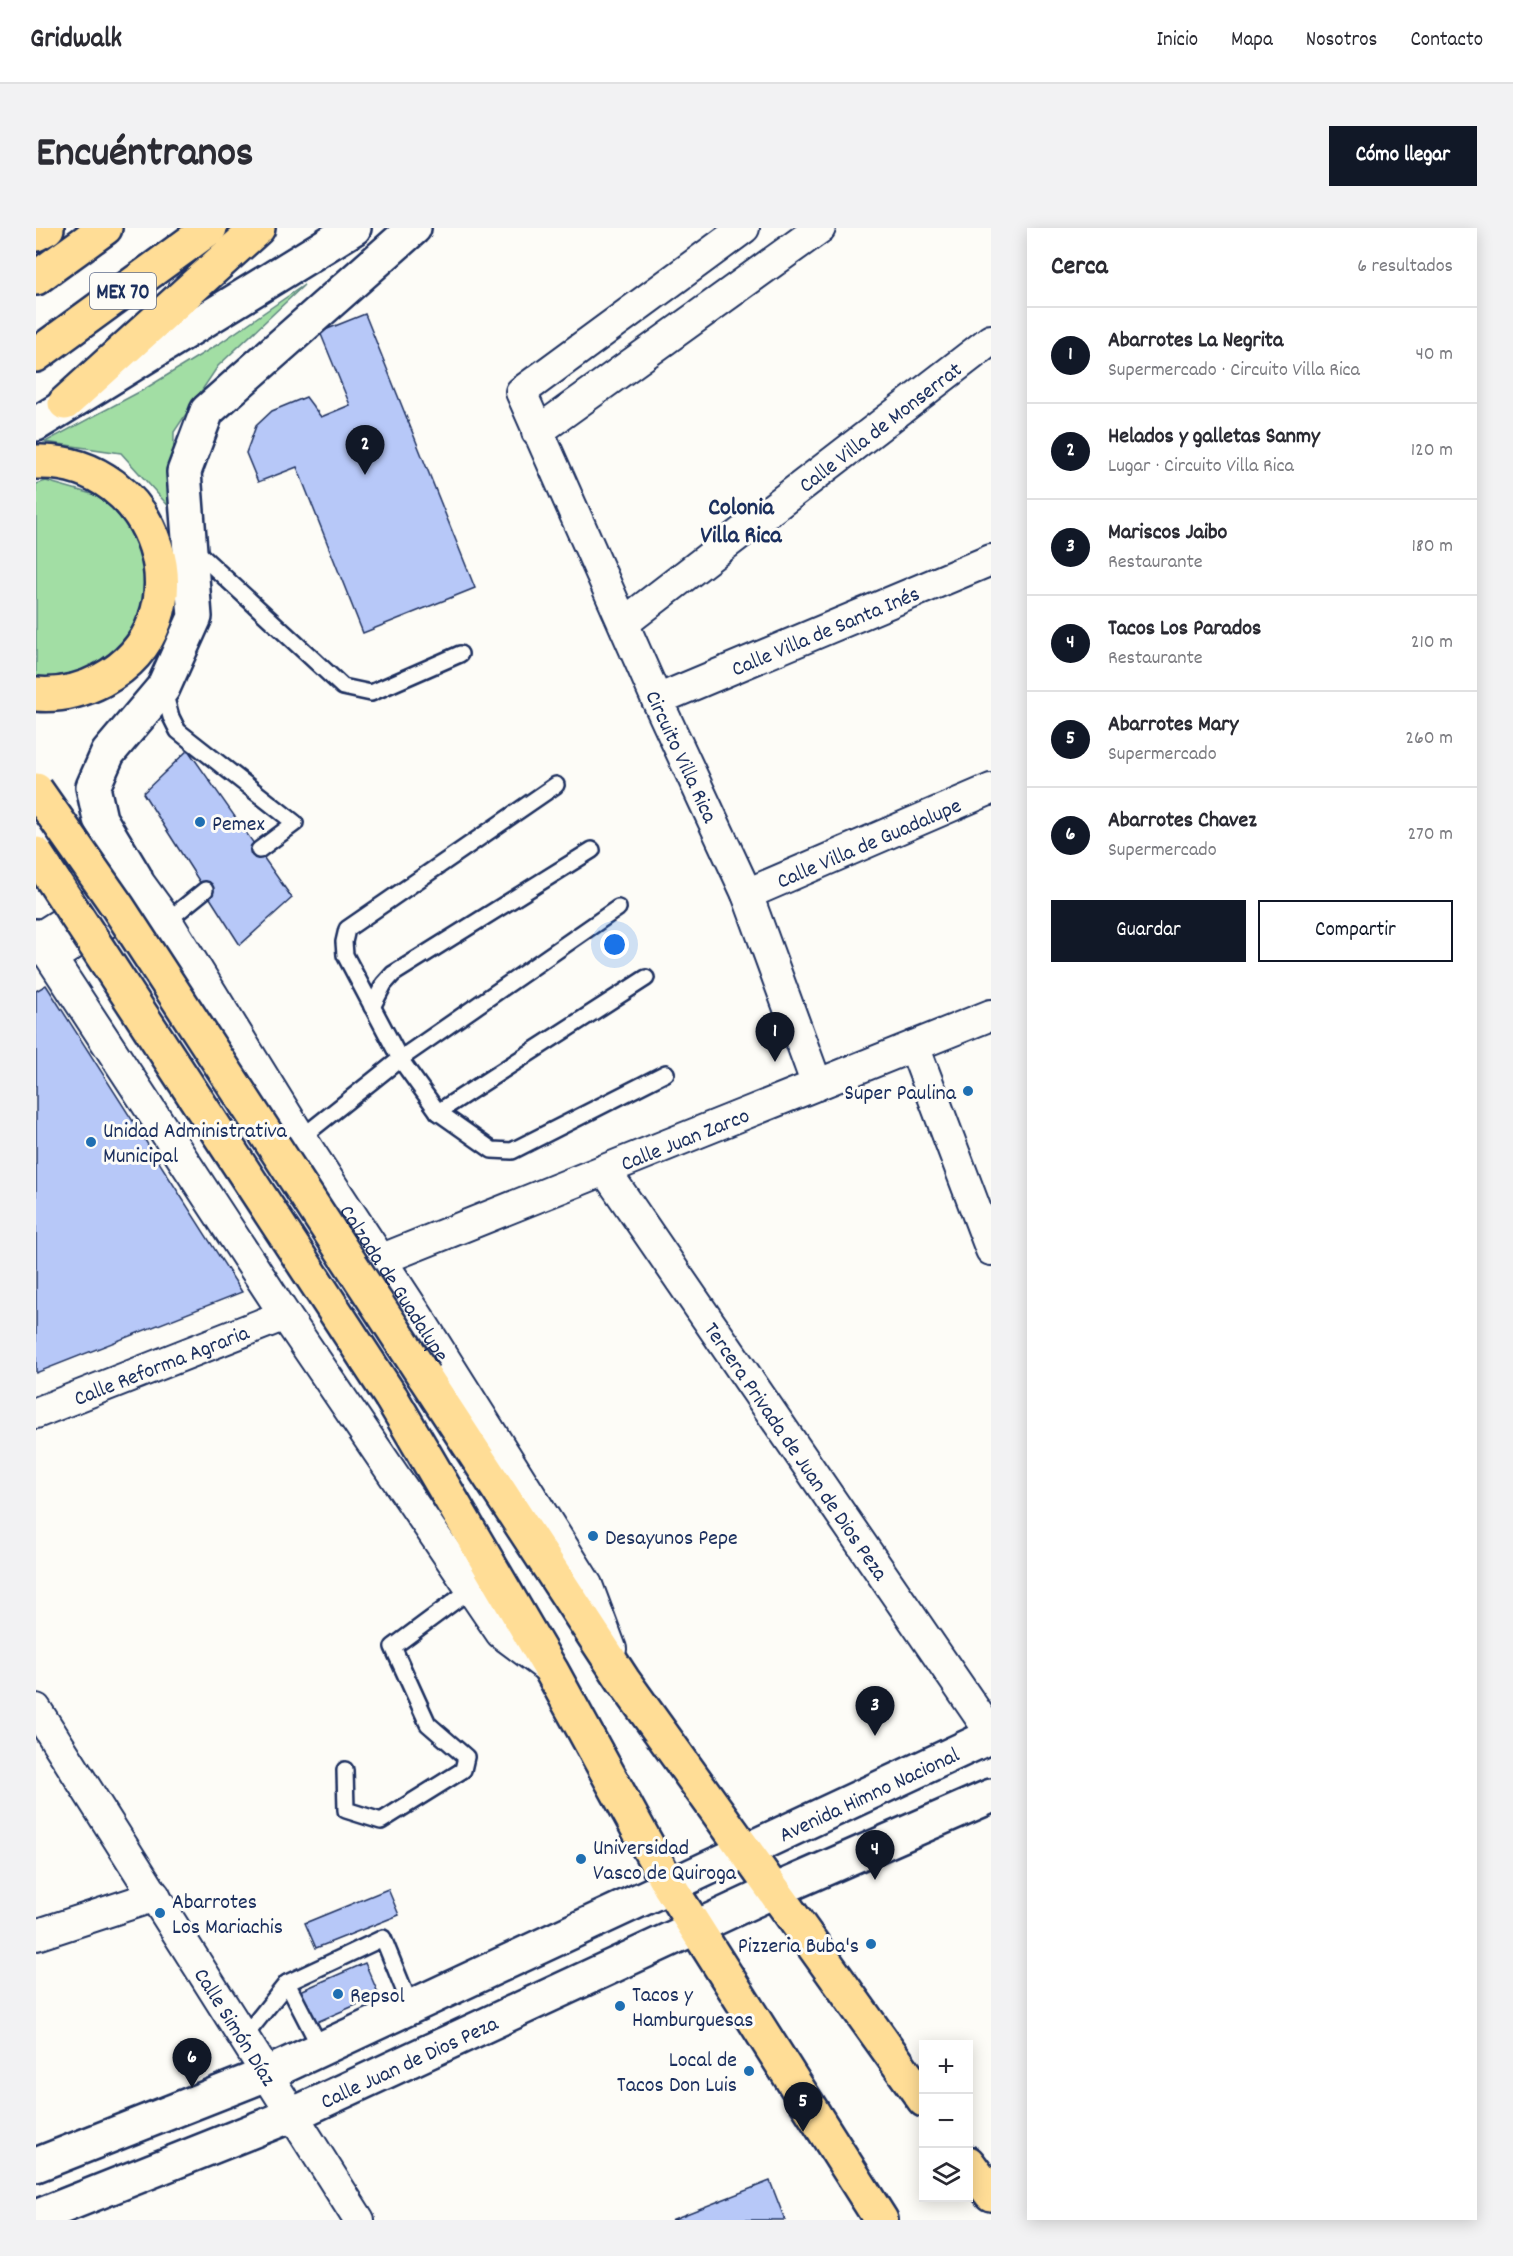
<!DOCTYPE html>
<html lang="es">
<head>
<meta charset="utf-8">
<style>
  :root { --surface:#fff; --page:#f2f2f3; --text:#2b2b33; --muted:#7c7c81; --line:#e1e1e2; --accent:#111827 }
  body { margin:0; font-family:Dekko,sans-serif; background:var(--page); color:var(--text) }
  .controls { position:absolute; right:18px; bottom:18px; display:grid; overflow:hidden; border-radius:0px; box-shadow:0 3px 15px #0003 }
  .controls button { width:54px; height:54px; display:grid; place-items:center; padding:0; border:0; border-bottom:2px solid var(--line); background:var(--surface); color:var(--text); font:30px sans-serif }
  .you { position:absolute; left:579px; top:717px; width:21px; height:21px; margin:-15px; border:4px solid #fff; border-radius:50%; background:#1a73e8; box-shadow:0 0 0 9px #1a73e833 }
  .badge { display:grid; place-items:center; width:39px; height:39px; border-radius:50%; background:var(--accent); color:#fff; font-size:20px; font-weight:700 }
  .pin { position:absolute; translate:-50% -50px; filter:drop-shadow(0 2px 3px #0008) }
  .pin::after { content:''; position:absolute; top:32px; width:21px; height:18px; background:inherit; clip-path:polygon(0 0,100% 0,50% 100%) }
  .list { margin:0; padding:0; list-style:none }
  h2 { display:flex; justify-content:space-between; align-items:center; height:78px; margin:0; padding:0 24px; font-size:26px }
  h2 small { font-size:20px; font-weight:400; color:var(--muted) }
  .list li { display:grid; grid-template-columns:39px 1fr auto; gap:18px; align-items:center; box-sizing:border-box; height:96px; padding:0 24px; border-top:2px solid var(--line) }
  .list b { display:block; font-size:22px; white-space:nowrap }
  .list p { margin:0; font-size:20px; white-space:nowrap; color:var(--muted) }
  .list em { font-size:20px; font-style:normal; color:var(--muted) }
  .actions { display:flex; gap:12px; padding:18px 24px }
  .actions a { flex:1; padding:14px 0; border:2px solid var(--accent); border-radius:0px; text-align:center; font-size:21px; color:var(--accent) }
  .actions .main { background:var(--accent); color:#fff }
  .icon { flex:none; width:33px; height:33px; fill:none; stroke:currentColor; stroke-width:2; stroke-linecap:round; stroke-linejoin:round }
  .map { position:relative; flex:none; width:955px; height:1992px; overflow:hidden; border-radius:0px }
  header { display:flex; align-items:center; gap:36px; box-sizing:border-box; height:84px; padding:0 30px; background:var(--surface); border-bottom:2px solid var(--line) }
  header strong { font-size:28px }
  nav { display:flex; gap:33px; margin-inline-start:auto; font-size:21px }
  .intro { display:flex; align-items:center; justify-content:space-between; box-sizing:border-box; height:144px; padding:0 36px }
  h1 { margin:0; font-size:42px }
  .button { padding:15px 27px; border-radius:0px; background:var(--accent); color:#fff; font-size:21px; font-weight:700 }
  main { display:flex; gap:36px; padding:0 36px }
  aside { flex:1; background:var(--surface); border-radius:0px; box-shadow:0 3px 15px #0003 }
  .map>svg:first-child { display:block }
  .green { fill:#a2dea4; stroke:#5e8681; stroke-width:1.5 }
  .building { fill:#b7c8f8; stroke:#1b2f5e; stroke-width:1.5 }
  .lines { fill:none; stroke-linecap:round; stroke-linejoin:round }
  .service-casing { stroke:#1b2f5e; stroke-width:20 }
  .minor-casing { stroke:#1b2f5e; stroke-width:34 }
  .secondary-casing { stroke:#1b2f5e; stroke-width:38 }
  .primary-casing { stroke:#1b2f5e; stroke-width:38 }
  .motorway-casing { stroke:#1b2f5e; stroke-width:38 }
  .service { stroke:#fdfcf7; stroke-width:15 }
  .minor { stroke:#fdfcf7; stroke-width:30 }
  .secondary { stroke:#fdfcf7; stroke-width:33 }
  .primary { stroke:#ffdd96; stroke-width:33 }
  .motorway { stroke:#ffdd96; stroke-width:33 }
  .primary-bridge-casing { stroke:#1b2f5e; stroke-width:38; stroke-linecap:butt }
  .primary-bridge { stroke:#ffdd96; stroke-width:33 }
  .poi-dot { fill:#1f6fb2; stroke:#fdfcf7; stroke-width:2 }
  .labels { text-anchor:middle; stroke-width:6; stroke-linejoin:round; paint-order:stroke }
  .shield { fill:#fdfcf7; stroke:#5f6c8c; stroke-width:1.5 }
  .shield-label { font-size:21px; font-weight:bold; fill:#1b2f5e }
  .street-label { font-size:22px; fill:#1b2f5e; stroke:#fdfcf7 }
  .poi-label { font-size:22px; fill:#1b2f5e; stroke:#fdfcf7; text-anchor:start }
  .neighbourhood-label { font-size:24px; font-weight:bold; fill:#1b2f5e; stroke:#fdfcf7 }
</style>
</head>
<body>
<header>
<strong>Gridwalk</strong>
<nav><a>Inicio</a><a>Mapa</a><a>Nosotros</a><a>Contacto</a></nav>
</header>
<div class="intro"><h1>Encuéntranos</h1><a class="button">Cómo llegar</a></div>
<main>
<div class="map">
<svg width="955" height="1992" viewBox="0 0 955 1992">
  <rect width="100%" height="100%" fill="#fdfcf7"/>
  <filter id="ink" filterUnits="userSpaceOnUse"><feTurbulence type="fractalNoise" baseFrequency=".0167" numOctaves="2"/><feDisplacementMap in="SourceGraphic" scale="12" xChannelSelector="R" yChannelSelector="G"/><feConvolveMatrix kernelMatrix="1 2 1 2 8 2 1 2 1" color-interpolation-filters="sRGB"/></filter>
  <g filter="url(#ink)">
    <g class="green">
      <polygon points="268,57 182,138 138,204 137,283 85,225 9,214 107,162 184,115"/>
      <polygon points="10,253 66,269 104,312 116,365 94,413 56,441 14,457 0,452 0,256"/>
    </g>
    <g class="building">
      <polygon points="329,86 439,360 327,405 261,239 222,254 210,225 220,198 236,183 270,169 285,189 314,177 284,104"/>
      <polygon points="152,522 256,670 204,717 107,565"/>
      <polygon points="10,757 206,1064 0,1145 0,763"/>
      <polygon points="352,1661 363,1687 280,1720 269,1695"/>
      <polygon points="329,1735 343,1767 274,1797 260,1765"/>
      <polygon points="734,1953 749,1992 635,1992"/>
    </g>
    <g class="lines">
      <defs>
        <g id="service">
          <polyline points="156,319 307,459 335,465 424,426"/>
          <polyline points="127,460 135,489 142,503 259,595 223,622"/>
          <polyline points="582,680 364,831 402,884 456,922 476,923 630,845"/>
          <polyline points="131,693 169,662"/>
          <polyline points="336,779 348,756 357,746 556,622"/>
          <polyline points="402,884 610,750"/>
          <polyline points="265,910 364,831 309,727 308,714 311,701 520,557"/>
          <polyline points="309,1542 310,1582 345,1593 427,1542 430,1529 392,1496 357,1419 435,1361"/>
          <polyline points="251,1755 285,1821"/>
          <polyline points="208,1809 251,1755 347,1710 375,1779"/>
        </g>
        <g id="minor">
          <path id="s1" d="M 708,0 L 485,164 L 621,472 L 711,666 L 781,857"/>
          <polyline points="501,204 784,0"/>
          <path id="s2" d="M 589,394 L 955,112"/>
          <path id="s3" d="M 621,472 L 955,332"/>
          <path id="s4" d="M 711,666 L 955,561"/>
          <polyline points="16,730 107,671"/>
          <polyline points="878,818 955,1022"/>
          <path id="s5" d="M 569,942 L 955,1505"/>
          <path id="s6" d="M 344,1032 L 955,787"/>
          <path id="s7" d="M 0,1185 L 249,1087"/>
          <path id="s8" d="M 515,1442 L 465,1405 L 249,1087 L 2,710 L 99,649 L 131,693 L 265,910 L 383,1090 L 551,1357 L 575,1421"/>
          <path id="s9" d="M 0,1481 L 323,1992"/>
          <polyline points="0,1707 119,1668"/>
        </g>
        <g id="secondary">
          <polyline points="0,196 318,0"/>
          <polyline points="99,649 64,591 57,559 72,525 127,460 159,389 148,244 171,183 378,0"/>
          <polyline points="0,708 2,710"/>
          <path id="s10" d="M 0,1937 L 231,1846 L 955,1508"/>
          <path id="s11" d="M 0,1989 L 256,1887 L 738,1663 L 955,1568"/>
        </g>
        <g id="primary">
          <path d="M 0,234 C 121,229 176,392 66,452 C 45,463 23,468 0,466"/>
          <polyline points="388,1148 587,1452 888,1872"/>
          <polyline points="355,1169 515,1442 634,1659 845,1992"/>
          <polyline points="932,1935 955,1966"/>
        </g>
        <g id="motorway">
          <polyline points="0,6 11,0"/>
          <polyline points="0,50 69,0"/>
          <polyline points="0,127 174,0"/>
          <polyline points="29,175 222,0"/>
        </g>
      </defs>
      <use href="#service" class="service-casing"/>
      <use href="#minor" class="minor-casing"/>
      <use href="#secondary" class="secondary-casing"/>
      <use href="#primary" class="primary-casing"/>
      <use href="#motorway" class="motorway-casing"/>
      <use href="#service" class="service"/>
      <use href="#minor" class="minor"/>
      <use href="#secondary" class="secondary"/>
      <use href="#primary" class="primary"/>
      <use href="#motorway" class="motorway"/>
      <defs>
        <g id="primary-bridge">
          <polyline points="0,562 82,679 388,1148"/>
          <polyline points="0,626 355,1169"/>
        </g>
      </defs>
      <use href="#primary-bridge" class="primary-bridge-casing"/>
      <use href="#primary-bridge" class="primary-bridge"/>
    </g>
  </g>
  <g class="poi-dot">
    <circle cx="164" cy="594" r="6"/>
    <circle cx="932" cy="863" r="6"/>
    <circle cx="55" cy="914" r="6"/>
    <circle cx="557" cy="1308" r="6"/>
    <circle cx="545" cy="1631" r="6"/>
    <circle cx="124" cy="1685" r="6"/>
    <circle cx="835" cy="1716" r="6"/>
    <circle cx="302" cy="1766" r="6"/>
    <circle cx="584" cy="1778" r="6"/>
    <circle cx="713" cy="1843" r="6"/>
  </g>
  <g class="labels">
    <rect class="shield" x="54" y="45" width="66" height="36" rx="4.5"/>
    <g class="shield-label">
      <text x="87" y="70">MEX 70</text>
    </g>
    <g class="street-label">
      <text dy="8" stroke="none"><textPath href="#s2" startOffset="321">Calle Villa de Monserrat</textPath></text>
      <text dy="8" stroke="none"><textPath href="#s3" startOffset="182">Calle Villa de Santa Inés</textPath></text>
      <text dy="8" stroke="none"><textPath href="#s1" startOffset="675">Circuito Villa Rica</textPath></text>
      <text dy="8" stroke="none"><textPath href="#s4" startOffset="132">Calle Villa de Guadalupe</textPath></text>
      <text dy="8" stroke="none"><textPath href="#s6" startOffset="328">Calle Juan Zarco</textPath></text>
      <text dy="8" stroke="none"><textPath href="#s8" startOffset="1494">Calzada de Guadalupe</textPath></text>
      <text dy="8" stroke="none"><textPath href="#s7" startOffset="134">Calle Reforma Agraria</textPath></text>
      <text dy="8" stroke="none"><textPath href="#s5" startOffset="340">Tercera Privada de Juan de Dios Peza</textPath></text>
      <text dy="8" stroke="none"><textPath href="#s10" startOffset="912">Avenida Himno Nacional</textPath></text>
      <text dy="8" stroke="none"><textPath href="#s9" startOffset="375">Calle Simón Díaz</textPath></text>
      <text dy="8" stroke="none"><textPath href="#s11" startOffset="404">Calle Juan de Dios Peza</textPath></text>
    </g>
    <g class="poi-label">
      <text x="176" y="602">Pemex</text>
      <text x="920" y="871" text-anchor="end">Super Paulina</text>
      <text x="67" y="909">Unidad Administrativa<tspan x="67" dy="25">Municipal</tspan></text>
      <text x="569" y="1316">Desayunos Pepe</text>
      <text x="557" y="1626">Universidad<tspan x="557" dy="25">Vasco de Quiroga</tspan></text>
      <text x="136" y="1680">Abarrotes<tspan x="136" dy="25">Los Mariachis</tspan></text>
      <text x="823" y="1724" text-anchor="end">Pizzeria Buba's</text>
      <text x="596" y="1773">Tacos y<tspan x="596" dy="25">Hamburguesas</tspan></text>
      <text x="314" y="1774">Repsol</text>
      <text x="701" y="1838" text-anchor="end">Local de<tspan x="701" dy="25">Tacos Don Luis</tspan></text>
    </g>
    <g class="neighbourhood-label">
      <text x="705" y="286">Colonia<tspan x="705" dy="28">Villa Rica</tspan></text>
    </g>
  </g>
</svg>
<div class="controls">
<button>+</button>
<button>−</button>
<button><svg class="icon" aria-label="layers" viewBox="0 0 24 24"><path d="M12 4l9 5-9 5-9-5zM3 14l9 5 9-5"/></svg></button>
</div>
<div class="you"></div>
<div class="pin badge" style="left:739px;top:834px">1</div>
<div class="pin badge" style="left:329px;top:247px">2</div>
<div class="pin badge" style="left:839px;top:1508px">3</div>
<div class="pin badge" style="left:839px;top:1652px">4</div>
<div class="pin badge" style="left:767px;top:1904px">5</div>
<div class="pin badge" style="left:156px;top:1860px">6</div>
</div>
<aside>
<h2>Cerca<small>6 resultados</small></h2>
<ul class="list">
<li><span class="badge">1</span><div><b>Abarrotes La Negrita</b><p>Supermercado · Circuito Villa Rica</p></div><em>40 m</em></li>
<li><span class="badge">2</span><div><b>Helados y galletas Sanmy</b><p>Lugar · Circuito Villa Rica</p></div><em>120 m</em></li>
<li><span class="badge">3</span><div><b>Mariscos Jaibo</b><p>Restaurante</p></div><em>180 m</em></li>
<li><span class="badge">4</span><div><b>Tacos Los Parados</b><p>Restaurante</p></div><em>210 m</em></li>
<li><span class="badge">5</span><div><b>Abarrotes Mary</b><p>Supermercado</p></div><em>260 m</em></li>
<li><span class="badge">6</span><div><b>Abarrotes Chavez</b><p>Supermercado</p></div><em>270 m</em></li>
</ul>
<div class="actions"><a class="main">Guardar</a><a>Compartir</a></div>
</aside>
</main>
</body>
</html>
